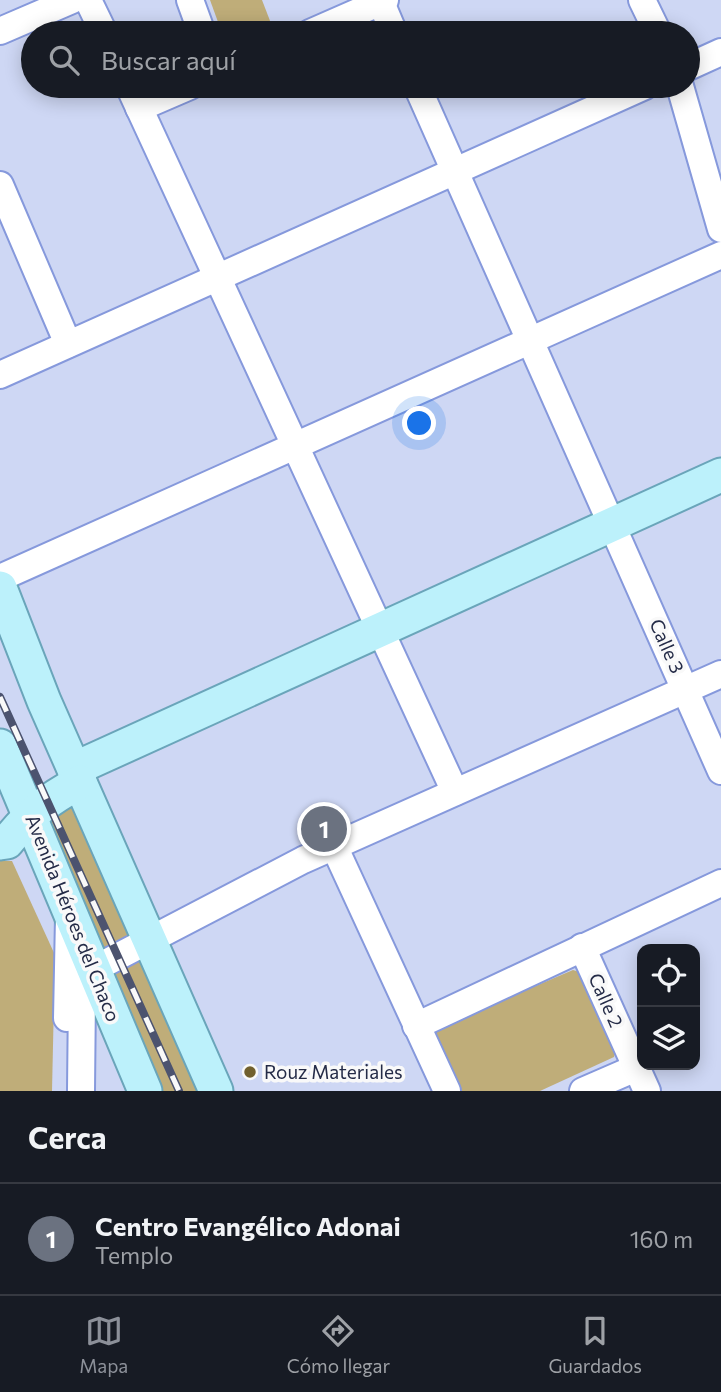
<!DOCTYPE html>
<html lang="es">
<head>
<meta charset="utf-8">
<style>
  :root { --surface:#171b24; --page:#20242c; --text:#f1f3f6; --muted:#9ea1a6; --line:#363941; --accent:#8c9099 }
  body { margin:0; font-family:Commissioner,sans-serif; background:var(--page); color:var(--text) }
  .controls { position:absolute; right:21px; bottom:21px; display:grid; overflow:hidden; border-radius:14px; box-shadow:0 4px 18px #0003 }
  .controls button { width:63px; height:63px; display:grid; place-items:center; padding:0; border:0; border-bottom:2px solid var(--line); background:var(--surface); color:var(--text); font:35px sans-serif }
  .you { position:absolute; left:420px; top:424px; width:24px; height:24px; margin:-18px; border:5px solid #fff; border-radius:50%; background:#1a73e8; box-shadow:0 0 0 10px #1a73e833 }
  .badge { display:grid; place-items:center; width:46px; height:46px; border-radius:50%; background:var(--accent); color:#fff; font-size:23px; font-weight:700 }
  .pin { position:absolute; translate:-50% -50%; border:4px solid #fff; box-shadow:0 2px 7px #0006 }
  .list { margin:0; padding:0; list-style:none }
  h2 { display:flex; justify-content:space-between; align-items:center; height:91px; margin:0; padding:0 28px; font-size:30px }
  h2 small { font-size:23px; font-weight:400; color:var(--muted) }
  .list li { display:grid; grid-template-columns:46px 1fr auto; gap:21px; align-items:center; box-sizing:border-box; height:112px; padding:0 28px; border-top:2px solid var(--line) }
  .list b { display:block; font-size:26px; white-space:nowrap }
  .list p { margin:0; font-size:23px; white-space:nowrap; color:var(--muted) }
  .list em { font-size:23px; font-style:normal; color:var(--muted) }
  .icon { flex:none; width:38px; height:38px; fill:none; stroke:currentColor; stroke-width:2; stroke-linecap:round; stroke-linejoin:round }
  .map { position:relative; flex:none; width:721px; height:1091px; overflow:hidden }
  .search { position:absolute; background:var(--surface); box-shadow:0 4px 18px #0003; left:21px; right:21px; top:21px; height:77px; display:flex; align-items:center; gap:18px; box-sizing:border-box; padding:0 24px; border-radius:38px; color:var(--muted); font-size:26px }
  .sheet { height:203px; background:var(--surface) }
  nav { display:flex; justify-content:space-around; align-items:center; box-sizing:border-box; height:98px; border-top:2px solid var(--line); background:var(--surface); font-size:19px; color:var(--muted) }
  nav a { display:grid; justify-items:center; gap:4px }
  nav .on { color:var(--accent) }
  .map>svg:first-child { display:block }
  .green { fill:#bfad79 }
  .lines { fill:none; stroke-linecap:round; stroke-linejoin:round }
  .minor-casing { stroke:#8699dc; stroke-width:30 }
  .major-casing { stroke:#6aa5ba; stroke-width:37 }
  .minor { stroke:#fff; stroke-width:26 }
  .major { stroke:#bcf1fb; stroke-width:33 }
  .rail-casing { stroke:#4c536f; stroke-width:8 }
  .rail { stroke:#f9f9f9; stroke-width:5; stroke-dasharray:16; stroke-linecap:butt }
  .poi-dot { fill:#71602e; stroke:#f9f9f9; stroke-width:2.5 }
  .labels { text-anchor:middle; stroke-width:7; stroke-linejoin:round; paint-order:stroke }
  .street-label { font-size:19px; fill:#242b47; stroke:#f9f9f9 }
  .poi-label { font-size:19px; fill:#242b47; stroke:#f9f9f9; text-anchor:start }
</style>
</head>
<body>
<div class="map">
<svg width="721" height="1091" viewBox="0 0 721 1091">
  <rect width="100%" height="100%" fill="#ced7f4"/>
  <g class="green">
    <polygon points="210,0 262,0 272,26 255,33 222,33"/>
    <polygon points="68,800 197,1091 161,1091 43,823"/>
    <polygon points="0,861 12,861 55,955 52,1091 0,1091"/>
    <polygon points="573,970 583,973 617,1046 614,1057 540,1091 459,1091 435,1033 437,1028"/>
  </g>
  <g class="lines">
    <defs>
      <g id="minor">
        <polyline points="88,0 104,33"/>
        <polyline points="190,0 202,33"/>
        <polyline points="380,0 394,33"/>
        <polyline points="642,0 658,33"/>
        <polyline points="0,31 72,0"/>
        <polyline points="310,33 385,0"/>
        <polyline points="688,67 721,52"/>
        <polyline points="129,86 455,792"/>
        <polyline points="417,86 721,771"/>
        <polyline points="680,86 721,229"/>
        <polyline points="139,108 190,86"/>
        <polyline points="0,185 68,344"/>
        <polyline points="0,375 645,86"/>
        <polyline points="0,578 721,255"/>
        <polyline points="334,846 447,1091"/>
        <polyline points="582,947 647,1091"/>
        <polyline points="67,1018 69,917"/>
        <polyline points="416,1026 721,883"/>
        <polyline points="81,1091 82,994 94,969 303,860 721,674"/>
        <polyline points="583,1091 636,1068"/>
      </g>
      <g id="major">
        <polyline points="0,588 44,701 216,1091"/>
        <polyline points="0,746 145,1091"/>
        <polyline points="74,769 721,475"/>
        <path d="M 0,843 L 7,842 C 30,813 47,800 80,782"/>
      </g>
    </defs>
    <use href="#minor" class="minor-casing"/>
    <use href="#major" class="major-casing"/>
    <use href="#minor" class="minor"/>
    <use href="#major" class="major"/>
    <defs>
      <polyline id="rail" points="0,697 179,1091"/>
    </defs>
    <use href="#rail" class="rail-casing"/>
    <use href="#rail" class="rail"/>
  </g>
  <circle class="poi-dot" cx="250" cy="1072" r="7"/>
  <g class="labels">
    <g class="street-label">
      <text transform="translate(667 646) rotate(66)" y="7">Calle 3</text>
      <text transform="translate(73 918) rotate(68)" y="7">Avenida Héroes del Chaco</text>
      <text transform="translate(606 1000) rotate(66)" y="7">Calle 2</text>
    </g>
    <g class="poi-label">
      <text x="264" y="1079">Rouz Materiales</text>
    </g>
  </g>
</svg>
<div class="controls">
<button><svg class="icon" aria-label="locate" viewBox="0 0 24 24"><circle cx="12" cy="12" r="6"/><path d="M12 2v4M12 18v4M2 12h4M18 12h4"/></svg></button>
<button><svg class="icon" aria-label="layers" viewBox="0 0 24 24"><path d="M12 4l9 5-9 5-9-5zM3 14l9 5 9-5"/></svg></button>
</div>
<div class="you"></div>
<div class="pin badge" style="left:324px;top:829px;background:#6b7280">1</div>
<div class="search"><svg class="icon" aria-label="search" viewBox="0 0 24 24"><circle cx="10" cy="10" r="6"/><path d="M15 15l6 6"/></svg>Buscar aquí</div>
</div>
<section class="sheet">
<h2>Cerca<small></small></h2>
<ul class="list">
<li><span class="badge" style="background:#6b7280">1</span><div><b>Centro Evangélico Adonai</b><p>Templo</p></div><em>160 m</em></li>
</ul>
</section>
<nav>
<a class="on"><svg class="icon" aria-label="map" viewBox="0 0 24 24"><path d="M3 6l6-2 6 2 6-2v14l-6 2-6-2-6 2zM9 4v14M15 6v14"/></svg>Mapa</a>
<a><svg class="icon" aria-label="directions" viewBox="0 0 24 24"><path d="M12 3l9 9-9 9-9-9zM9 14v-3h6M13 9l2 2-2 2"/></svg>Cómo llegar</a>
<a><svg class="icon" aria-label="saved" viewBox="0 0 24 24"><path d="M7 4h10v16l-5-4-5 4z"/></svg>Guardados</a>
</nav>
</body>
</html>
